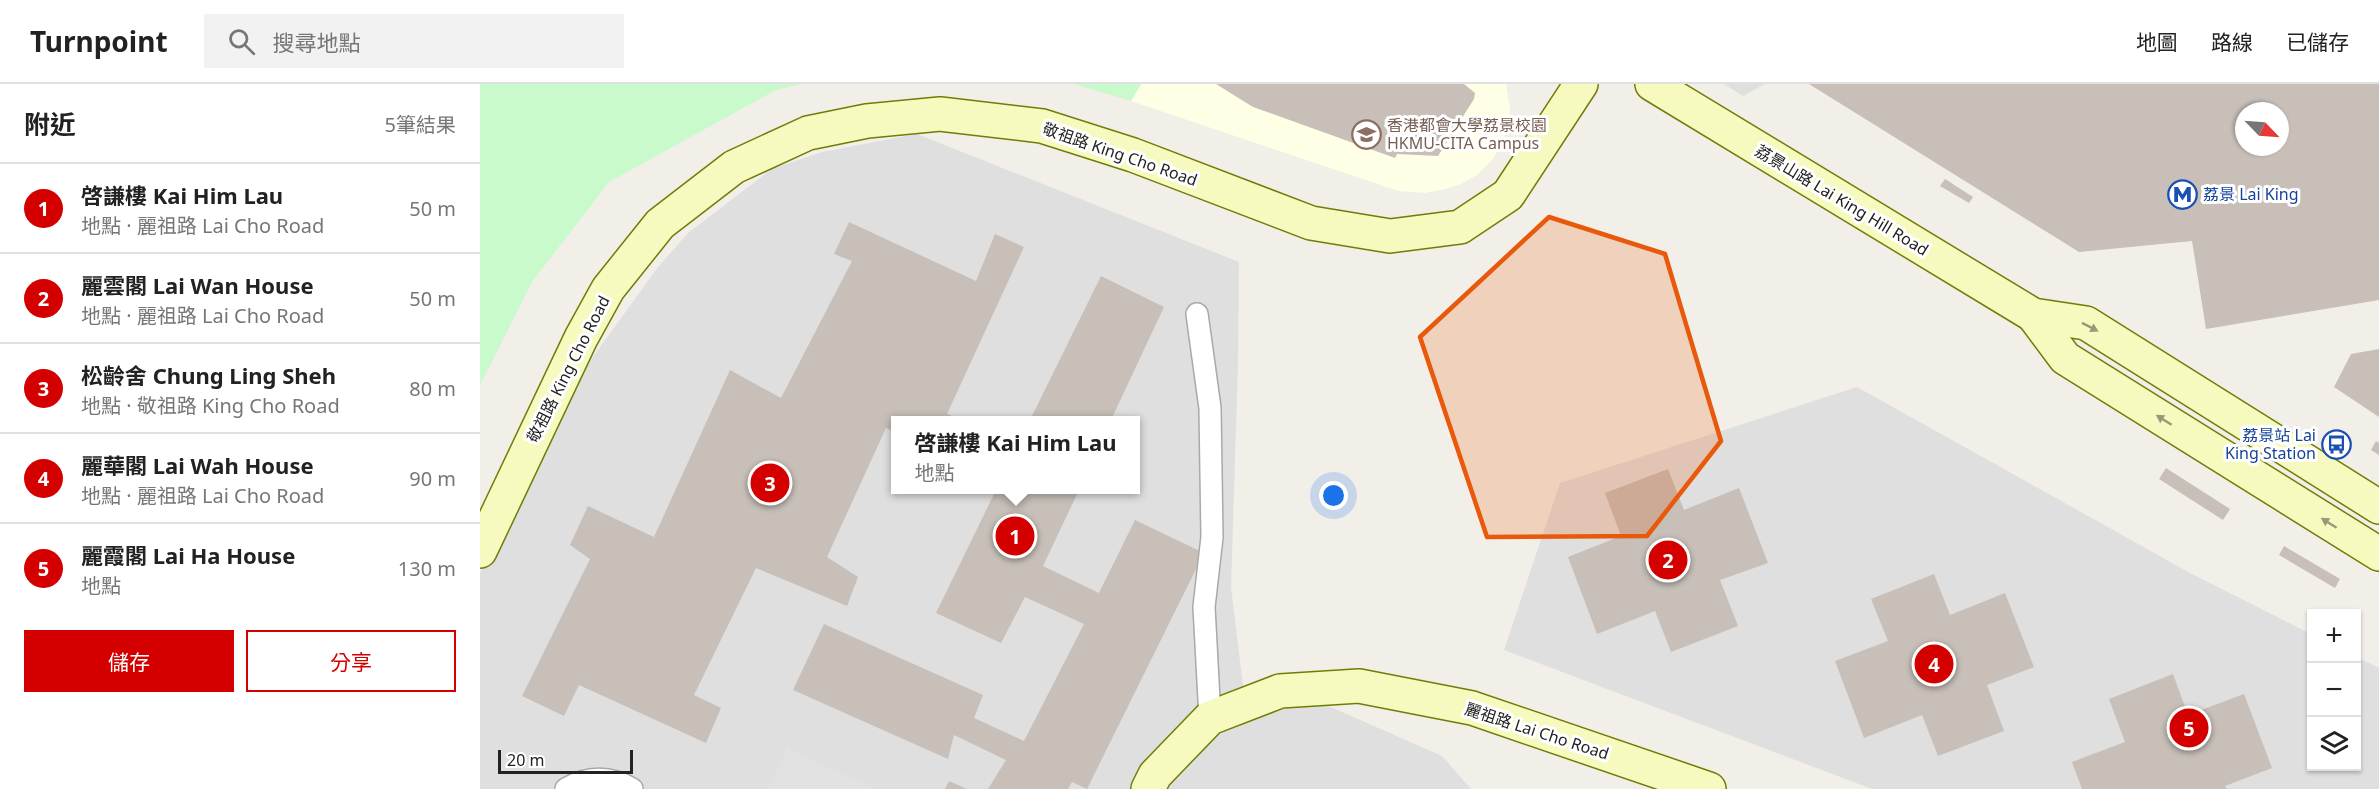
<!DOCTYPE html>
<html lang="zh-TW">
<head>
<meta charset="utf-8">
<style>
  :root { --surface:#fff; --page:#f2f2f2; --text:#222; --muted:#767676; --line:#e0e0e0; --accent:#d40000 }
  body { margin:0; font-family:"Noto Sans","Noto Sans TC",sans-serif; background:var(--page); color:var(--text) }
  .controls { position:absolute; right:18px; bottom:18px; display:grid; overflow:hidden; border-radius:0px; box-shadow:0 2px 4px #0004 }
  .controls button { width:54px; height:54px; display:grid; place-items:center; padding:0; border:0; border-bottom:2px solid var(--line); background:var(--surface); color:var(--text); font:30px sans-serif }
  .compass { position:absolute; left:1755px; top:18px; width:54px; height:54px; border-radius:50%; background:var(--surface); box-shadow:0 2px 4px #0004; rotate:115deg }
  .scale { position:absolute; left:18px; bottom:15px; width:135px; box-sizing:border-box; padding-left:6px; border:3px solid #222; border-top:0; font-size:16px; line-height:21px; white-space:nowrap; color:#222; -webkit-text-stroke:4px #fff; paint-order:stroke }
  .you { position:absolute; left:854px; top:412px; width:21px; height:21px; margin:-15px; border:4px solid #fff; border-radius:50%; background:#1a73e8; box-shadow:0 0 0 9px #1a73e833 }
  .badge { display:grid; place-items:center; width:39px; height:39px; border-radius:50%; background:var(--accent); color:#fff; font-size:20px; font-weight:700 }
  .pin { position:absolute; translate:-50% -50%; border:3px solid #fff; box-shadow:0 2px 6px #0006 }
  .popup { position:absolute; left:411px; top:332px; width:249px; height:78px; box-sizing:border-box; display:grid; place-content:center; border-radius:0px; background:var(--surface); filter:drop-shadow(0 2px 4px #0005); font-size:20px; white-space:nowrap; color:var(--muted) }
  .popup b { font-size:22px; color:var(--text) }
  .popup::after { content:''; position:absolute; left:50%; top:100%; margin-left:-12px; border:12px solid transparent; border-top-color:var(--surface) }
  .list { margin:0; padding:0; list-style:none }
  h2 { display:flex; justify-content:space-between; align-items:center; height:78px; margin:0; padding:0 24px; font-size:26px }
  h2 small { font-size:20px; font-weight:400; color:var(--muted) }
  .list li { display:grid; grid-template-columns:39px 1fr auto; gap:18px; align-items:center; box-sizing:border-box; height:90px; padding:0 24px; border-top:2px solid var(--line) }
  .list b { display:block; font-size:22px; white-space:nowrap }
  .list p { margin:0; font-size:20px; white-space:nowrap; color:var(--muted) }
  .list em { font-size:20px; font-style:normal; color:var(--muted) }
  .actions { display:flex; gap:12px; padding:18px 24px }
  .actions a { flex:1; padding:14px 0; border:2px solid var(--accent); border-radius:0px; text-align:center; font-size:21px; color:var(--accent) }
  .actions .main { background:var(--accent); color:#fff }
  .icon { flex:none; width:33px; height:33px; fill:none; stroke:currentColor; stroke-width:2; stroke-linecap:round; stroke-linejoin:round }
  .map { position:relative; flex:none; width:1899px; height:705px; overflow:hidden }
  header { display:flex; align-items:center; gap:36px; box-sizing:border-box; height:84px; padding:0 30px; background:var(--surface); border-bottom:2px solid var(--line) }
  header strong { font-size:28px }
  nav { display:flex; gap:33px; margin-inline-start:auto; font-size:21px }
  .search { width:420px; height:54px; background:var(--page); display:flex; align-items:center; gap:15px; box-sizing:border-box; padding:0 21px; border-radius:0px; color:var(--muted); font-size:22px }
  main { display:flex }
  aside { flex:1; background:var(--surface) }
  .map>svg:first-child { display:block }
  .residential { fill:#e0dfdf; fill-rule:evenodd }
  .education { fill:#ffffe5 }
  .park { fill:#c8facc }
  .parking { fill:#e2e2e2 }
  .building { fill:#c7bfb8; fill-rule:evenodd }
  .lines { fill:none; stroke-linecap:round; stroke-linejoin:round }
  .lane-casing { stroke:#a9a9a9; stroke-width:24 }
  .secondary-casing { stroke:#707d05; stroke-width:36 }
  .lane { stroke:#fff; stroke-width:21 }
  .secondary { stroke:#f7fabf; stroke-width:33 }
  .oneway { fill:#979978 }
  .marked { fill:#e8590c; fill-opacity:0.2; stroke:#e8590c; stroke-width:4.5; stroke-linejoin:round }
  .labels { text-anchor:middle; stroke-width:6; stroke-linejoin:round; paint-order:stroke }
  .education-label { font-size:16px; fill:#785e54; stroke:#fff; text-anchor:start }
  .street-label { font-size:16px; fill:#222; stroke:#fff }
  .transit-label { font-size:16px; fill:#164399; stroke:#fff; text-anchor:start }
</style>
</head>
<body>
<header>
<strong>Turnpoint</strong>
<div class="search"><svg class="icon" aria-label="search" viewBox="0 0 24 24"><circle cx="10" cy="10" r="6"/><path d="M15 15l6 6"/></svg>搜尋地點</div>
<nav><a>地圖</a><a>路線</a><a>已儲存</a></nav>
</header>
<main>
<aside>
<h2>附近<small>5筆結果</small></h2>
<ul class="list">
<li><span class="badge">1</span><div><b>啓謙樓 Kai Him Lau</b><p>地點 · 麗祖路 Lai Cho Road</p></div><em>50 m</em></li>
<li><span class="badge">2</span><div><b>麗雲閣 Lai Wan House</b><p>地點 · 麗祖路 Lai Cho Road</p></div><em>50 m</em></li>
<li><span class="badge">3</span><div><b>松齡舍 Chung Ling Sheh</b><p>地點 · 敬祖路 King Cho Road</p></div><em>80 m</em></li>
<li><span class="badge">4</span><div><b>麗華閣 Lai Wah House</b><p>地點 · 麗祖路 Lai Cho Road</p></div><em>90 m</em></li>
<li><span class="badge">5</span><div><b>麗霞閣 Lai Ha House</b><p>地點</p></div><em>130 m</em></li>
</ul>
<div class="actions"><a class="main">儲存</a><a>分享</a></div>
</aside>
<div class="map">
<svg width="1899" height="705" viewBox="0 0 1899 705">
  <rect width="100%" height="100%" fill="#f2efe9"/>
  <g class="residential">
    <polygon points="1244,0 1285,0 1263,12"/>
    <path d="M 437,50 L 759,178 L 758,280 L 751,503 L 764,610 L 803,602 L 962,672 L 991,705 L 0,705 L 0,489 L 105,284 L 178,183 L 208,149 L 292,85 L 342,68 ZM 415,336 L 655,336 L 655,406 L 415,406 Z"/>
    <polygon points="1377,303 1712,490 1831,550 1832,682 1876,682 1877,573 1899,584 1899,705 1392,705 1024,566 1080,399"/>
  </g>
  <polygon class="education" points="661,0 1026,0 1030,26 1028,43 1022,58 1013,75 997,91 981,100 965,105 945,109 918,107 651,17"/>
  <g class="park">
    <polygon points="0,0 321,0 296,6 129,98 52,198 0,301"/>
    <polygon points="594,0 661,0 651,17"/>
  </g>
  <polygon class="parking" points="307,664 394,705 288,705"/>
  <g class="building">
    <polygon points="736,0 984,0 995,9 994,15 958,72 917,70 915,74 773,23"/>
    <path d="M 1329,0 L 1899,0 L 1899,216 L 1726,245 L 1712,157 L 1599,168 ZM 1764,27 L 1800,27 L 1800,63 L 1764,63 Z"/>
    <polygon points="1465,95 1493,113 1489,119 1460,102"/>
    <polygon points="369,138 496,197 515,150 544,163 467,330 482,336 415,336 415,348 406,344 347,473 378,493 367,522 276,484 214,611 241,624 226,659 99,601 84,632 42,612 110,475 90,461 108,422 174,453 250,286 301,314 372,177 354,170"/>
    <polygon points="621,192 684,223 631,336 550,336"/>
    <polygon points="1899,265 1899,333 1854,303 1871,270"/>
    <polygon points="1896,357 1899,359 1899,371 1891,366"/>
    <polygon points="1686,384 1750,425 1743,436 1679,395"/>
    <polygon points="1188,385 1204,426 1259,404 1288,479 1240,496 1258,542 1191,568 1175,527 1117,550 1088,473 1141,452 1125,409"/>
    <polygon points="516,406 599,406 563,482 619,509 655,436 724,469 607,705 592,698 588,705 508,705 526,676 474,651 468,675 313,606 344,540 503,611 494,634 544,657 604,540 545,513 521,559 456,529"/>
    <polygon points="1804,462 1860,495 1855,504 1799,471"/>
    <polygon points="1454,490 1470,531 1525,509 1554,583 1507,601 1524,647 1458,672 1442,631 1384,654 1355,577 1408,557 1391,515"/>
    <polygon points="1693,590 1708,631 1764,610 1792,684 1745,702 1747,705 1602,705 1592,678 1645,658 1629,615"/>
    <polygon points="469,697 487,705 465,705"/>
  </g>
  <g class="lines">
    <defs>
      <g id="lane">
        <polyline points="717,230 730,324 732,453 724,523 730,634"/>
        <path d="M 86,705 C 107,692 131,692 152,705"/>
      </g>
      <g id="secondary">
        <polyline points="1172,0 1553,231 1606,239 1899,423"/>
        <polyline points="1553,231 1585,274 1899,470"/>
        <polyline points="0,467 101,254 128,205 180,140 254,83 328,49 387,37 460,30 562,42 653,71 831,139 910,152 980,143 1028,111 1101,0"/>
        <polyline points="668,705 675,691 730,634 800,607 879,602 992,624 1229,705"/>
      </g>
    </defs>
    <use href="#lane" class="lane-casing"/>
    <use href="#secondary" class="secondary-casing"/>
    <use href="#lane" class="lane"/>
    <use href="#secondary" class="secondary"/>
  </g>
  <defs><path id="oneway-solid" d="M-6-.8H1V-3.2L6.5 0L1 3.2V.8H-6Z" transform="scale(1.5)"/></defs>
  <g class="oneway">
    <use href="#oneway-solid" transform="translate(1610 243) rotate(27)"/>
    <use href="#oneway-solid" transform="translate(1684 336) rotate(-148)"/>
    <use href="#oneway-solid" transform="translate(1849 439) rotate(-148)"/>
  </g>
  <path class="marked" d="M 1069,133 L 1185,170 L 1241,357 L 1167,452 L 1007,453 L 940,253 Z"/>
  <defs>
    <symbol id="university-ring" viewBox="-11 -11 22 22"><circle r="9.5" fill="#fff" stroke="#8d6e63" stroke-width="1.5"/><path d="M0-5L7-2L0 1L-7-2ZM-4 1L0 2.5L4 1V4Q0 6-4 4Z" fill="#8d6e63"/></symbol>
    <symbol id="metro-ring" viewBox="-11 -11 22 22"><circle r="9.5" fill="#fff" stroke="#1a4fb4" stroke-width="1.5"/><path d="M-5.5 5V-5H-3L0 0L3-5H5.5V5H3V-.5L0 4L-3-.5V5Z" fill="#1a4fb4"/></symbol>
    <symbol id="bus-ring" viewBox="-11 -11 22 22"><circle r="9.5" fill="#fff" stroke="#1a4fb4" stroke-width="1.5"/><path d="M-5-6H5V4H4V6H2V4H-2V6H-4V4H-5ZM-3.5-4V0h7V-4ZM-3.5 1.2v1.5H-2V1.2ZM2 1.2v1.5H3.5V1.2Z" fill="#1a4fb4"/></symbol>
  </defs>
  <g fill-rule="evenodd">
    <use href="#university-ring" x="870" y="34" width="33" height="33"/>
    <use href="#metro-ring" x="1686" y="94" width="33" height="33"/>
    <use href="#bus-ring" x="1840" y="344" width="33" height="33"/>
  </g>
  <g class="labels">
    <g class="education-label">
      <text x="907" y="47">香港都會大學荔景校園<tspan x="907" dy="18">HKMU-CITA Campus</tspan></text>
    </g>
    <g class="street-label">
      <text transform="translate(640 70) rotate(19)" y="6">敬祖路 King Cho Road</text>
      <text transform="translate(1362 116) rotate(31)" y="6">荔景山路 Lai King Hill Road</text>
      <text transform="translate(88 285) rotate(-63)" y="6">敬祖路 King Cho Road</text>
      <text transform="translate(1057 647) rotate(18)" y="6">麗祖路 Lai Cho Road</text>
    </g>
    <g class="transit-label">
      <text x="1723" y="116">荔景 Lai King</text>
      <text x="1836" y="357" text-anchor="end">荔景站 Lai<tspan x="1836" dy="18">King Station</tspan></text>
    </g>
  </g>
</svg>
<div class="controls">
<button>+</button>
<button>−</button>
<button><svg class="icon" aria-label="layers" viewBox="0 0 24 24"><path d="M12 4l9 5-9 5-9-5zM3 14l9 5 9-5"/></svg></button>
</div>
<svg class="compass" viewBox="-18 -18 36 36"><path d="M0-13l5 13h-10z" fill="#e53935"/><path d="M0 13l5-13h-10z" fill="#767676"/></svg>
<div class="scale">20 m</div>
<div class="you"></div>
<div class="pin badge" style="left:535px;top:452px">1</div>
<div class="popup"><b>啓謙樓 Kai Him Lau</b>地點</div>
<div class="pin badge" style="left:1188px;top:476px">2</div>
<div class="pin badge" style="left:290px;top:399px">3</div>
<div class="pin badge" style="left:1454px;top:580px">4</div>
<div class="pin badge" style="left:1709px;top:644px">5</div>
</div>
</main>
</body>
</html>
